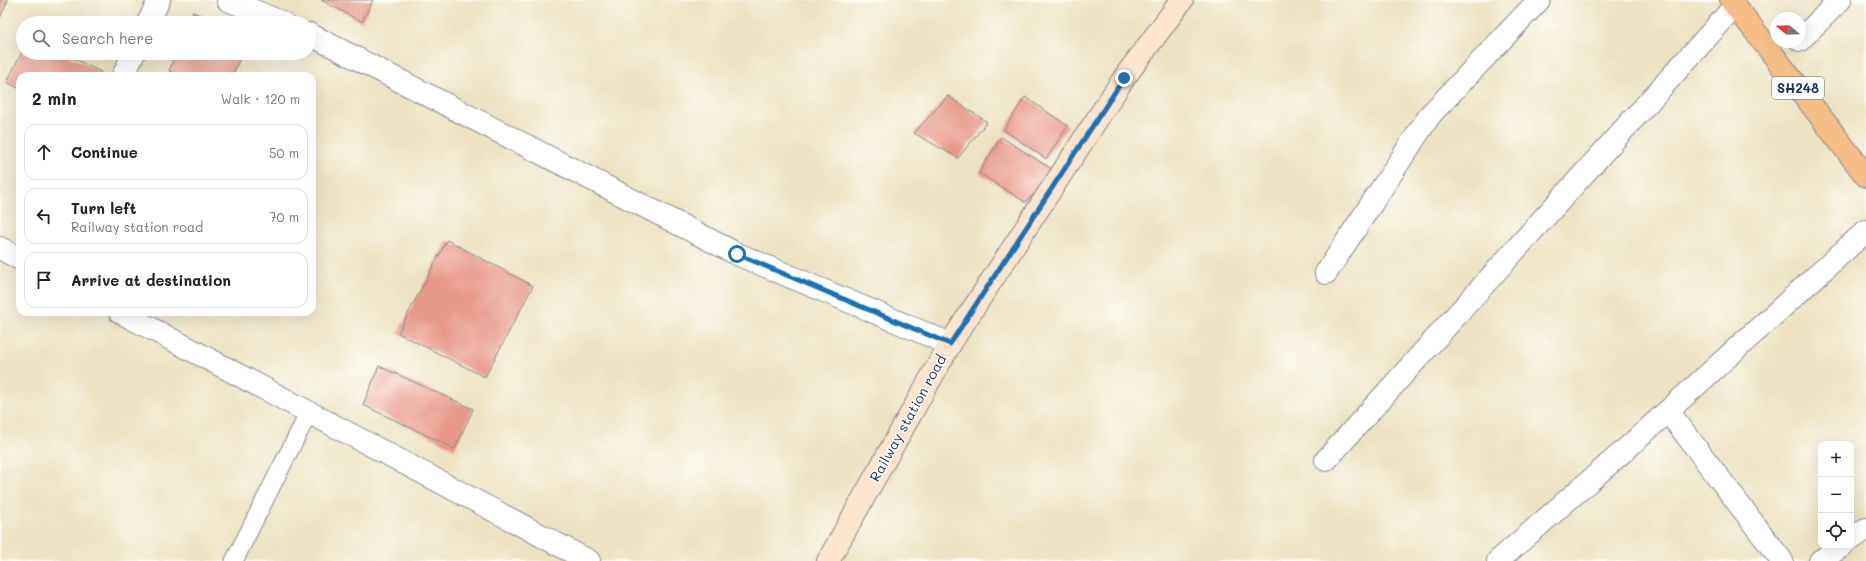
<!DOCTYPE html>
<html lang="en">
<head>
<meta charset="utf-8">
<style>
  :root { --surface:#fff; --page:#f2f2f2; --text:#222; --muted:#767676; --line:#e0e0e0 }
  body { margin:0; font-family:Mali,sans-serif; background:var(--page); color:var(--text) }
  .controls { position:absolute; right:12px; bottom:12px; display:grid; overflow:hidden; border-radius:8px; box-shadow:0 4px 16px #0002 }
  .controls button { width:36px; height:36px; display:grid; place-items:center; padding:0; border:0; border-bottom:1px solid var(--line); background:var(--surface); color:var(--text); font:20px sans-serif }
  .compass { position:absolute; left:1770px; top:12px; width:36px; height:36px; border-radius:50%; background:var(--surface); box-shadow:0 4px 16px #0002; rotate:289deg }
  .stop { position:absolute; width:12px; height:12px; margin:-9px; border:3px solid #1f6fb2; border-radius:50%; background:#fff }
  .stop.end { background:#1f6fb2; border-color:#fff; box-shadow:0 1px 4px #0008 }
  .list { margin:0; padding:0; list-style:none }
  h2 { display:flex; justify-content:space-between; align-items:center; height:52px; margin:0; padding:0 16px; font-size:17px }
  h2 small { font-size:13px; font-weight:400; color:var(--muted) }
  .list li { display:grid; grid-template-columns:26px 1fr auto; gap:12px; align-items:center; box-sizing:border-box; height:56px; margin:0 8px 8px; padding:0 8px; border:1px solid var(--line); border-radius:12px }
  .list b { display:block; font-size:15px; white-space:nowrap }
  .list p { margin:0; font-size:13px; white-space:nowrap; color:var(--muted) }
  .list em { font-size:13px; font-style:normal; color:var(--muted) }
  .icon { flex:none; width:22px; height:22px; fill:none; stroke:currentColor; stroke-width:2; stroke-linecap:round; stroke-linejoin:round }
  .map { position:relative; flex:none; width:1866px; height:561px; overflow:hidden }
  .search { position:absolute; background:var(--surface); box-shadow:0 4px 16px #0002; left:16px; top:16px; width:300px; height:44px; display:flex; align-items:center; gap:10px; box-sizing:border-box; padding:0 14px; border-radius:22px; color:var(--muted); font-size:15px }
  .panel { position:absolute; background:var(--surface); box-shadow:0 4px 16px #0002; left:16px; top:72px; width:300px; height:244px; border-radius:12px }
  .map>svg:first-child { display:block }
  .building { fill:#e8988a }
  .lines { fill:none; stroke-linecap:round; stroke-linejoin:round }
  .lane-casing { stroke:#848890; stroke-width:19 }
  .street-casing { stroke:#848890; stroke-width:24 }
  .secondary-casing { stroke:#848890; stroke-width:24 }
  .primary-casing { stroke:#848890; stroke-width:24 }
  .lane { stroke:#fff; stroke-width:17 }
  .street { stroke:#fff; stroke-width:22 }
  .secondary { stroke:#fbe5cf; stroke-width:22 }
  .primary { stroke:#f5be86; stroke-width:22 }
  .route { stroke:#1f6fb2; stroke-width:5 }
  .labels { text-anchor:middle; stroke-width:3; stroke-linejoin:round; paint-order:stroke }
  .shield { fill:#fdfcf7; stroke:#5f6c8c; stroke-width:1 }
  .shield-label { font-size:13px; font-weight:bold; fill:#1b2f5e }
  .street-label { font-size:14px; fill:#1b2f5e; stroke:#fdfcf7 }
</style>
</head>
<body>
<div class="map">
<svg width="1866" height="561" viewBox="0 0 1866 561">
  <rect width="100%" height="100%" fill="#fdfcf7"/>
  <filter id="ink" filterUnits="userSpaceOnUse"><feTurbulence type="fractalNoise" baseFrequency=".025" numOctaves="2"/><feDisplacementMap in="SourceGraphic" scale="8" xChannelSelector="R" yChannelSelector="G"/><feConvolveMatrix kernelMatrix="1 2 1 2 8 2 1 2 1" color-interpolation-filters="sRGB"/></filter>
  <filter id="wash" filterUnits="userSpaceOnUse"><feTurbulence type="fractalNoise" baseFrequency=".012" numOctaves="4" result="noise"/><feDisplacementMap in="SourceGraphic" scale="16" xChannelSelector="R" yChannelSelector="G"/><feGaussianBlur stdDeviation="0.9" result="paint"/><feColorMatrix in="noise" values="0 0 0 0 0 0 0 0 0 0 0 0 0 0 0 0 0 1.4 0 .05"/><feComposite in="paint" operator="in"/></filter>
  <g filter="url(#wash)">
    <rect width="100%" height="100%" fill="#ede2c3"/>
    <g id="blocks">
      <g class="building">
        <polygon points="0,0 8,0 0,18"/>
        <polygon points="321,0 373,0 362,22"/>
        <polygon points="193,12 219,23 189,23"/>
        <polygon points="23,50 23,53 63,53 101,72 99,76 20,76 20,89 7,82"/>
        <polygon points="176,53 242,53 232,76 182,76 169,71"/>
        <polygon points="948,96 987,122 958,158 914,133"/>
        <polygon points="1025,97 1068,126 1046,159 1004,130"/>
        <polygon points="1001,137 1058,173 1025,202 979,173"/>
        <polygon points="447,240 533,286 485,377 398,333"/>
        <polygon points="379,366 473,409 455,449 363,405"/>
      </g>
    </g>
  </g>
  <g filter="url(#ink)">
    <use href="#blocks" fill-opacity="0" stroke="#848890" stroke-width="1"/>
    <g class="lines">
      <defs>
        <polyline id="lane" points="234,561 309,412"/>
        <g id="street">
          <polyline points="228,0 283,23"/>
          <polyline points="148,23 159,0"/>
          <polyline points="309,34 737,254 950,344"/>
          <polyline points="1800,40 1840,0"/>
          <polyline points="123,76 134,53"/>
          <polyline points="0,248 20,259"/>
          <polyline points="1326,273 1430,115 1539,0"/>
          <polyline points="120,312 589,561"/>
          <polyline points="1668,411 1782,561"/>
          <polyline points="1326,460 1735,6"/>
          <polyline points="1851,539 1866,529"/>
          <polyline points="1498,561 1626,449 1866,231"/>
          <polyline points="1820,561 1842,546"/>
        </g>
        <polyline id="secondary" points="828,561 950,344 1124,78 1182,0"/>
        <polyline id="primary" points="1731,0 1866,176"/>
      </defs>
      <use href="#lane" class="lane-casing"/>
      <use href="#street" class="street-casing"/>
      <use href="#secondary" class="secondary-casing"/>
      <use href="#primary" class="primary-casing"/>
      <use href="#lane" class="lane"/>
      <use href="#street" class="street"/>
      <use href="#secondary" class="secondary"/>
      <use href="#primary" class="primary"/>
    </g>
  </g>
  <g class="lines" filter="url(#ink)">
    <polyline class="route" points="737,254 950,344 1124,78"/>
  </g>
  <g class="labels">
    <rect class="shield" x="1772" y="77" width="52" height="22" rx="3"/>
    <g class="shield-label">
      <text x="1798" y="93">SH248</text>
    </g>
    <g class="street-label">
      <text transform="translate(908 418) rotate(-61)" y="5">Railway station road</text>
    </g>
  </g>
</svg>
<div class="controls">
<button>+</button>
<button>−</button>
<button><svg class="icon" aria-label="locate" viewBox="0 0 24 24"><circle cx="12" cy="12" r="6"/><path d="M12 2v4M12 18v4M2 12h4M18 12h4"/></svg></button>
</div>
<svg class="compass" viewBox="-18 -18 36 36"><path d="M0-13l5 13h-10z" fill="#e53935"/><path d="M0 13l5-13h-10z" fill="#767676"/></svg>
<div class="stop" style="left:737px;top:254px"></div>
<div class="stop end" style="left:1124px;top:78px"></div>
<div class="search"><svg class="icon" aria-label="search" viewBox="0 0 24 24"><circle cx="10" cy="10" r="6"/><path d="M15 15l6 6"/></svg>Search here</div>
<section class="panel">
<h2>2 min<small>Walk · 120 m</small></h2>
<ul class="list">
<li><svg class="icon" aria-label="ahead" viewBox="0 0 24 24"><path d="M12 20V5M6 11l6-6 6 6"/></svg><div><b>Continue</b></div><em>50 m</em></li>
<li><svg class="icon" aria-label="left" viewBox="0 0 24 24"><path d="M17 20v-9H6M10 6l-5 5 5 5"/></svg><div><b>Turn left</b><p>Railway station road</p></div><em>70 m</em></li>
<li><svg class="icon" aria-label="arrive" viewBox="0 0 24 24"><path d="M6 21V4h12l-3 4 3 4H6"/></svg><div><b>Arrive at destination</b></div></li>
</ul>
</section>
</div>
</body>
</html>
